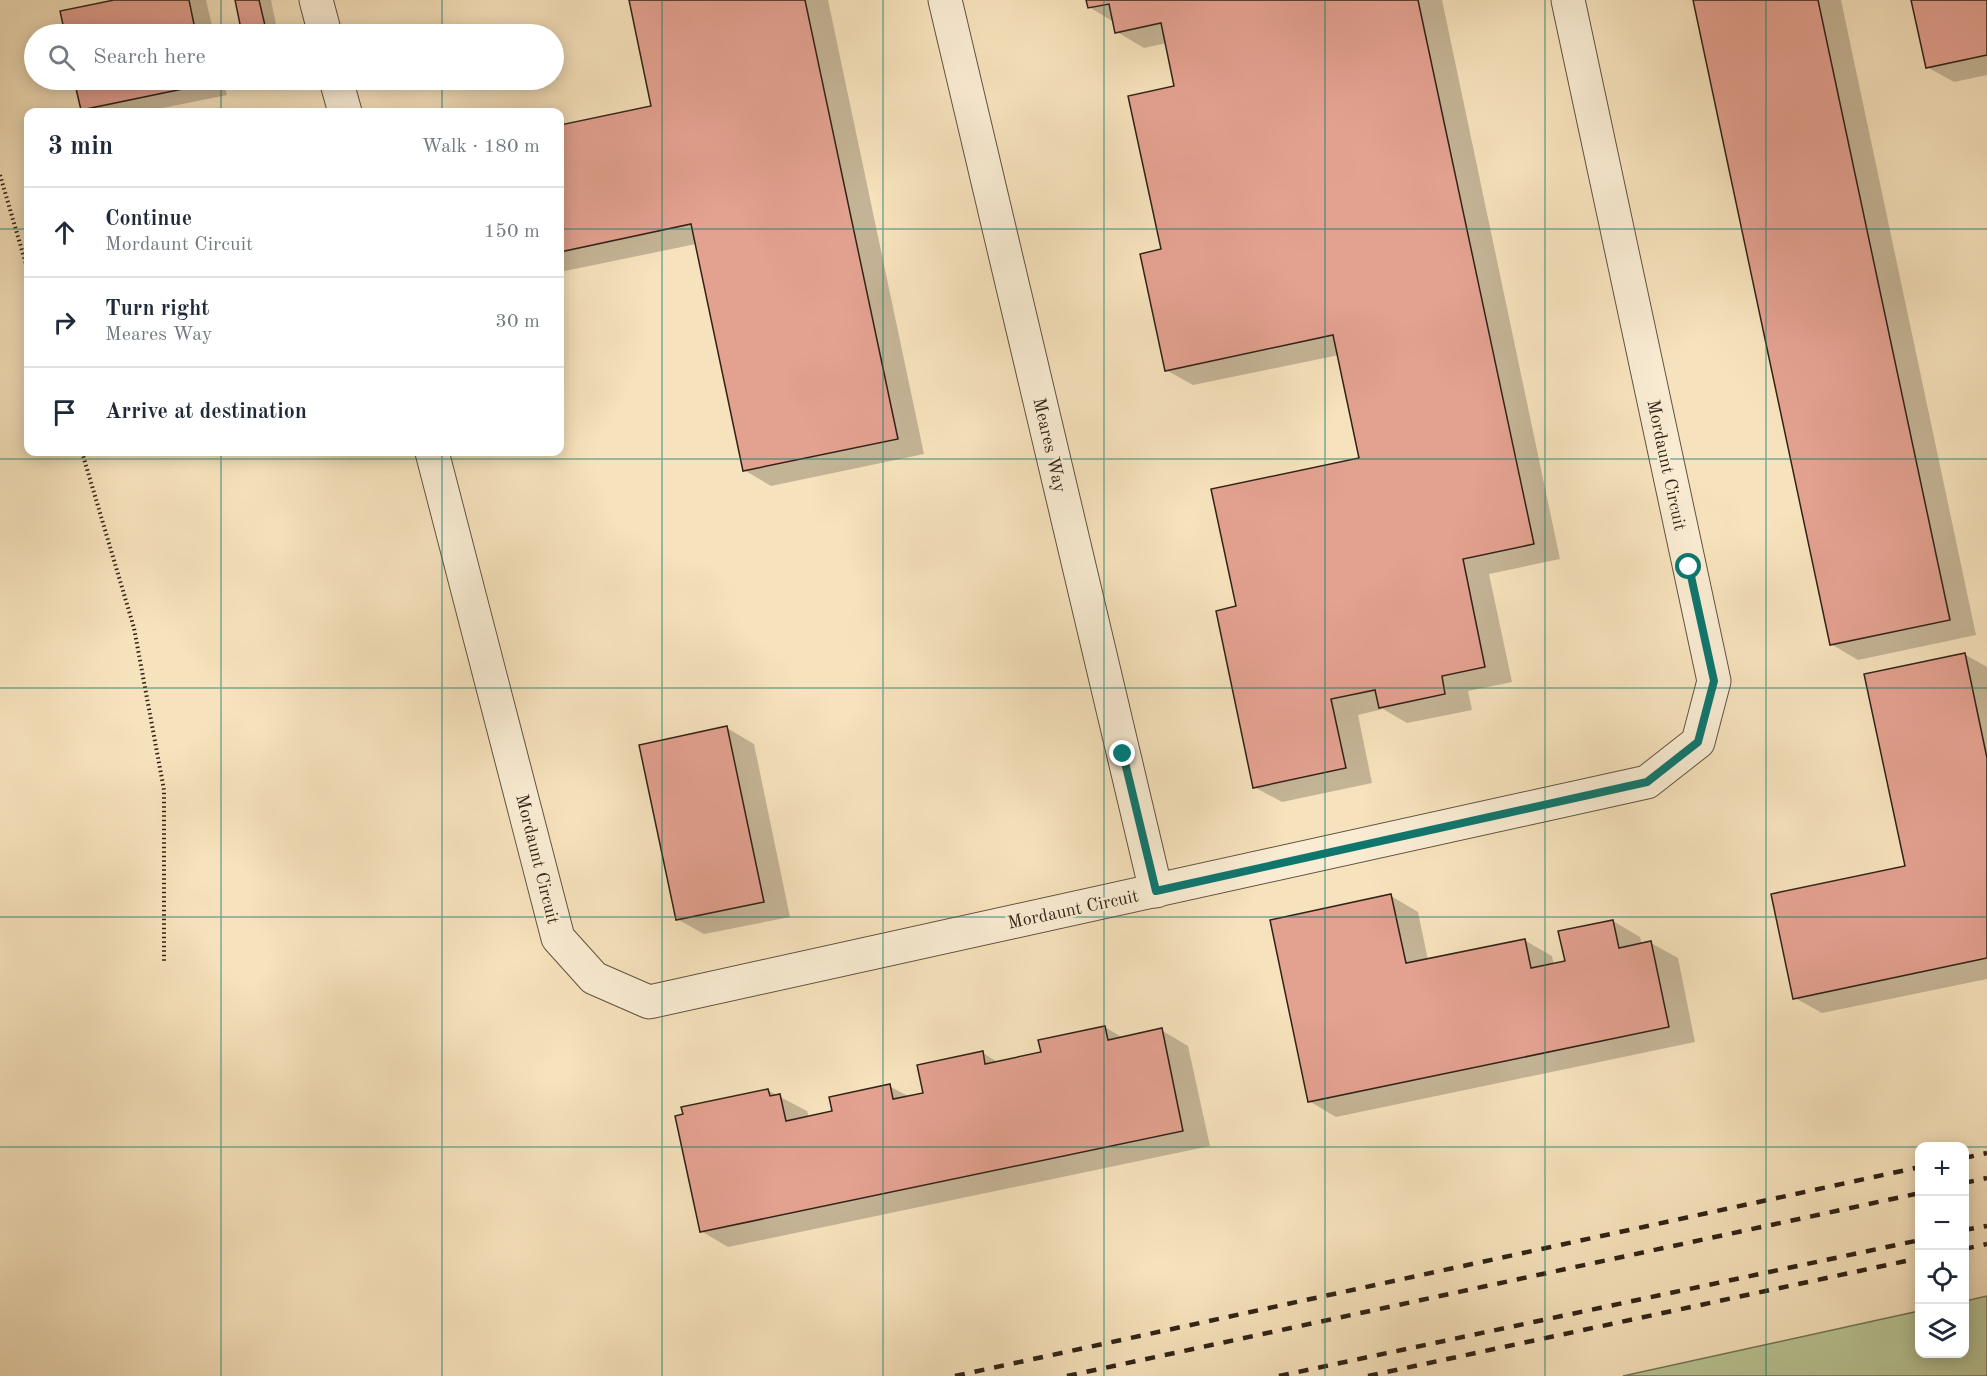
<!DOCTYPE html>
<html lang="en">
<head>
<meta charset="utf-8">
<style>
  :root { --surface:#fff; --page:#f6f6f7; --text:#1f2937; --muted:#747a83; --line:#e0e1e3 }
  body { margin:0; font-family:"Old Standard TT",serif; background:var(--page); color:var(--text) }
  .controls { position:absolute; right:18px; bottom:18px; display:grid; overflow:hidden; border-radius:12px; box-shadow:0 3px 15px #0003 }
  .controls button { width:54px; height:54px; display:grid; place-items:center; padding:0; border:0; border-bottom:2px solid var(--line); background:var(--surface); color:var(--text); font:30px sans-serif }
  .stop { position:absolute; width:18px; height:18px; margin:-14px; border:4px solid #0f766e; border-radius:50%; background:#fff }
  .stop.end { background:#0f766e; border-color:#fff; box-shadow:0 2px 6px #0008 }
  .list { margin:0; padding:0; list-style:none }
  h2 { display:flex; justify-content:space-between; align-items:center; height:78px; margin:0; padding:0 24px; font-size:26px }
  h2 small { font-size:20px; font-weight:400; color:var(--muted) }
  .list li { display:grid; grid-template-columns:39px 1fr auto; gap:18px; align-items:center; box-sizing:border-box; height:90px; padding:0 24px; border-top:2px solid var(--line) }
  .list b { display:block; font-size:22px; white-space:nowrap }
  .list p { margin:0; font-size:20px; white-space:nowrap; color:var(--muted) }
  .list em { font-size:20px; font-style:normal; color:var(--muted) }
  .icon { flex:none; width:33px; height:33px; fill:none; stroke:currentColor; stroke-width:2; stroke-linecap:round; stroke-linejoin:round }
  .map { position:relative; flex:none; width:1987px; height:1376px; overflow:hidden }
  .search { position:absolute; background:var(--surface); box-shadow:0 3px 15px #0003; left:24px; top:24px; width:540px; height:66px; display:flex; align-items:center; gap:15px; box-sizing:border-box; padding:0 21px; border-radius:33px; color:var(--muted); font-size:22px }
  .panel { position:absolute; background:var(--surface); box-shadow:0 3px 15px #0003; left:24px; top:108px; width:540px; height:348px; border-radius:12px }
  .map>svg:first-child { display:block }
  .green { fill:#b8c494; stroke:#747456; stroke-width:1.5 }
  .shadow { fill:#0003 }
  .building { fill:#e3a190; stroke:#312317; stroke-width:1.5 }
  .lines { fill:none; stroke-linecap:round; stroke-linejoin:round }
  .minor-casing { stroke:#625340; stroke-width:35 }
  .path { stroke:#312317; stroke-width:4; stroke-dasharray:1.5 3; stroke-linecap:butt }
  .minor { stroke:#f9ecd3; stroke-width:33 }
  .rail { stroke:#312317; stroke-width:4.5; stroke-dasharray:10 10; stroke-linecap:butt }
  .route { stroke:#0f766e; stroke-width:8 }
  .grid { fill:none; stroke:#0f766e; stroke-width:1.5; stroke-opacity:0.55 }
  .labels { text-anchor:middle; stroke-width:4.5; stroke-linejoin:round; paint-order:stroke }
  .street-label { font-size:18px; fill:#312317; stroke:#f9ecd3 }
</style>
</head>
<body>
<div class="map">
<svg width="1987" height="1376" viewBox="0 0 1987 1376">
  <rect width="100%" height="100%" fill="#f6e2bc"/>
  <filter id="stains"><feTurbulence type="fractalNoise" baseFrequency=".00333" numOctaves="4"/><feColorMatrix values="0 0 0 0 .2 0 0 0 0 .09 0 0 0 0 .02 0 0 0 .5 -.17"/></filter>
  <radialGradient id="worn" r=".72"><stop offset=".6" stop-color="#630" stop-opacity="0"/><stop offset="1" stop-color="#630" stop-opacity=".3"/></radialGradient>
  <polygon class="green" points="1987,1296 1987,1376 1623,1376 1919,1311 1920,1354 1964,1354 1965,1301"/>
  <g class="shadow">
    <polygon points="121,0 206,0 214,34 66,34 62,13"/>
    <polygon points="237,0 271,0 278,34 244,34"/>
    <polygon points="631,0 828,0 924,454 771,486 744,470 696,244 560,272 560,127 653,107"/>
    <polygon points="1088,0 1442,0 1560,559 1489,574 1512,682 1468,691 1472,710 1407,723 1383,709 1358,715 1372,783 1282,802 1254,787 1238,608 1361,459 1339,355 1193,385 1166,370 1176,87 1167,43 1144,48 1117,32 1114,22 1089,7"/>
    <polygon points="1694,0 1841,0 1976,635 1858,660 1831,644"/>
    <polygon points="1913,0 1987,0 1987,75 1954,82 1927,67"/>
    <polygon points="76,80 223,80 227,95 143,112 88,112 82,109"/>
    <polygon points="1964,654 1987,667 1987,979 1822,1013 1795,998 1907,868"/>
    <polygon points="727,728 754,744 790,917 704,934 677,919"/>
    <polygon points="1391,896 1418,912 1428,960 1524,940 1552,956 1554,965 1566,962 1613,921 1640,937 1642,945 1651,943 1678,958 1695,1042 1336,1117 1309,1101"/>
    <polygon points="1105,1027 1123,1038 1161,1030 1188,1046 1210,1146 728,1247 701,1231 767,1090 807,1111 809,1118 834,1113 889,1086 910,1097 925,1094 983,1053 999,1063 1043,1053"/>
  </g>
  <g class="building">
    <polygon points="114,0 189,0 196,34 65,34 60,11"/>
    <polygon points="235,0 259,0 267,34 242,34"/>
    <polygon points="629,0 805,0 898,439 743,471 691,224 560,252 560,125 651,106"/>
    <polygon points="1086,0 1418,0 1534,544 1463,559 1485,667 1442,676 1445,694 1379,708 1375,690 1331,699 1346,768 1253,788 1216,611 1236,606 1211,489 1359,458 1333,335 1165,371 1140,254 1161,249 1128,96 1174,86 1161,23 1115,33 1109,4 1088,8"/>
    <polygon points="1693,0 1818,0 1950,620 1830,645"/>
    <polygon points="1911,0 1987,0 1987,55 1926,68"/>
    <polygon points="74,80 206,80 207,84 81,110"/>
    <polygon points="1965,653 1987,758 1987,958 1793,999 1771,894 1905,866 1864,674"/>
    <polygon points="727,726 764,902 676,920 639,745"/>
    <polygon points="1391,894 1406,963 1525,939 1531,968 1565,961 1558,931 1613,920 1619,948 1651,941 1669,1027 1308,1102 1270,920"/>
    <polygon points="1105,1026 1108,1040 1162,1028 1183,1131 700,1232 675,1116 683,1114 681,1107 768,1089 770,1096 780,1094 786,1121 832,1111 829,1097 890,1084 893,1099 923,1093 917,1065 983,1051 985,1064 1041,1052 1038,1040"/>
  </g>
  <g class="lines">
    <defs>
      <g id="minor">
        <polyline points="316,0 325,34"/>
        <polyline points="945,0 1156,891"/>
        <polyline points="336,80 345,112"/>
        <polyline points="432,452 558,938 594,978 649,1002 1647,782 1698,742 1714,681 1568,0"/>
      </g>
    </defs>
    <use href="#minor" class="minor-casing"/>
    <g class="path">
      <polyline points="0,175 28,271"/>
      <polyline points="82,452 134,628 164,790 164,963"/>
    </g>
    <use href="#minor" class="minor"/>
    <g class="rail">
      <polyline points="1964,1158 1987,1153"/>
      <polyline points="1964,1183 1987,1178"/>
      <polyline points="1964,1230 1987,1226"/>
      <polyline points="1964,1249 1987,1244"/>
      <polyline points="955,1376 1920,1167"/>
      <polyline points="1067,1376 1920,1193"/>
      <polyline points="1279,1376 1920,1240"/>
      <polyline points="1368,1376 1920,1258"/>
    </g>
  </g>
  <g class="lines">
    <polyline class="route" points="1123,754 1156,891 1647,782 1698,742 1714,681 1689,567"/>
  </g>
  <path class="grid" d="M 221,0 L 221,34M 442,0 L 442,34M 662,0 L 662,1376M 883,0 L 883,1376M 1104,0 L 1104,1376M 1325,0 L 1325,1376M 1545,0 L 1545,1376M 1766,0 L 1766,1376M 221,80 L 221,112M 442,80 L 442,112M 0,229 L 28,229M 560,229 L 1987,229M 221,452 L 221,1376M 442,452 L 442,1376M 0,459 L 1987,459M 0,688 L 1987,688M 0,917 L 1987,917M 0,1147 L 1920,1147M 1964,1147 L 1987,1147"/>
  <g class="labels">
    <g class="street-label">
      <text transform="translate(1050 445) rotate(77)" y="6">Meares Way</text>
      <text transform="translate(1667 465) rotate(78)" y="6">Mordaunt Circuit</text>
      <text transform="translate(538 859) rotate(76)" y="6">Mordaunt Circuit</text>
      <text transform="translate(1073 909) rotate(-12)" y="6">Mordaunt Circuit</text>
    </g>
  </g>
  <rect width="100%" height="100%" filter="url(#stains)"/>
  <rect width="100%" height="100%" fill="url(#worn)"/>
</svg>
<div class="controls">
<button>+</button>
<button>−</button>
<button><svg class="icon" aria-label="locate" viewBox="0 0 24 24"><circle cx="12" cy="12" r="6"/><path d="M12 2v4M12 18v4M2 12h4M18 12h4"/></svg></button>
<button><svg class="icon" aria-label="layers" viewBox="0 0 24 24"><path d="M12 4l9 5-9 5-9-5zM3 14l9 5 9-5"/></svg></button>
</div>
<div class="stop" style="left:1689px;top:567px"></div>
<div class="stop end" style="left:1123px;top:754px"></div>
<div class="search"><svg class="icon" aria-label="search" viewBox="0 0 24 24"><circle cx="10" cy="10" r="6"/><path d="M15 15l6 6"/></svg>Search here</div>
<section class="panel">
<h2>3 min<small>Walk · 180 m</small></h2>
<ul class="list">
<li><svg class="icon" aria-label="ahead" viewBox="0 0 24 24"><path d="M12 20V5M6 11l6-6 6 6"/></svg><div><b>Continue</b><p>Mordaunt Circuit</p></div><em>150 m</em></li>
<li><svg class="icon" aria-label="right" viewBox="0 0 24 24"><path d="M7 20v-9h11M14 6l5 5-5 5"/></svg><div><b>Turn right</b><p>Meares Way</p></div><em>30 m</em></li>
<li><svg class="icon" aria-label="arrive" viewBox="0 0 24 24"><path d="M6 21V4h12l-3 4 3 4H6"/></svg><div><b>Arrive at destination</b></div></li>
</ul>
</section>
</div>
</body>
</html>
